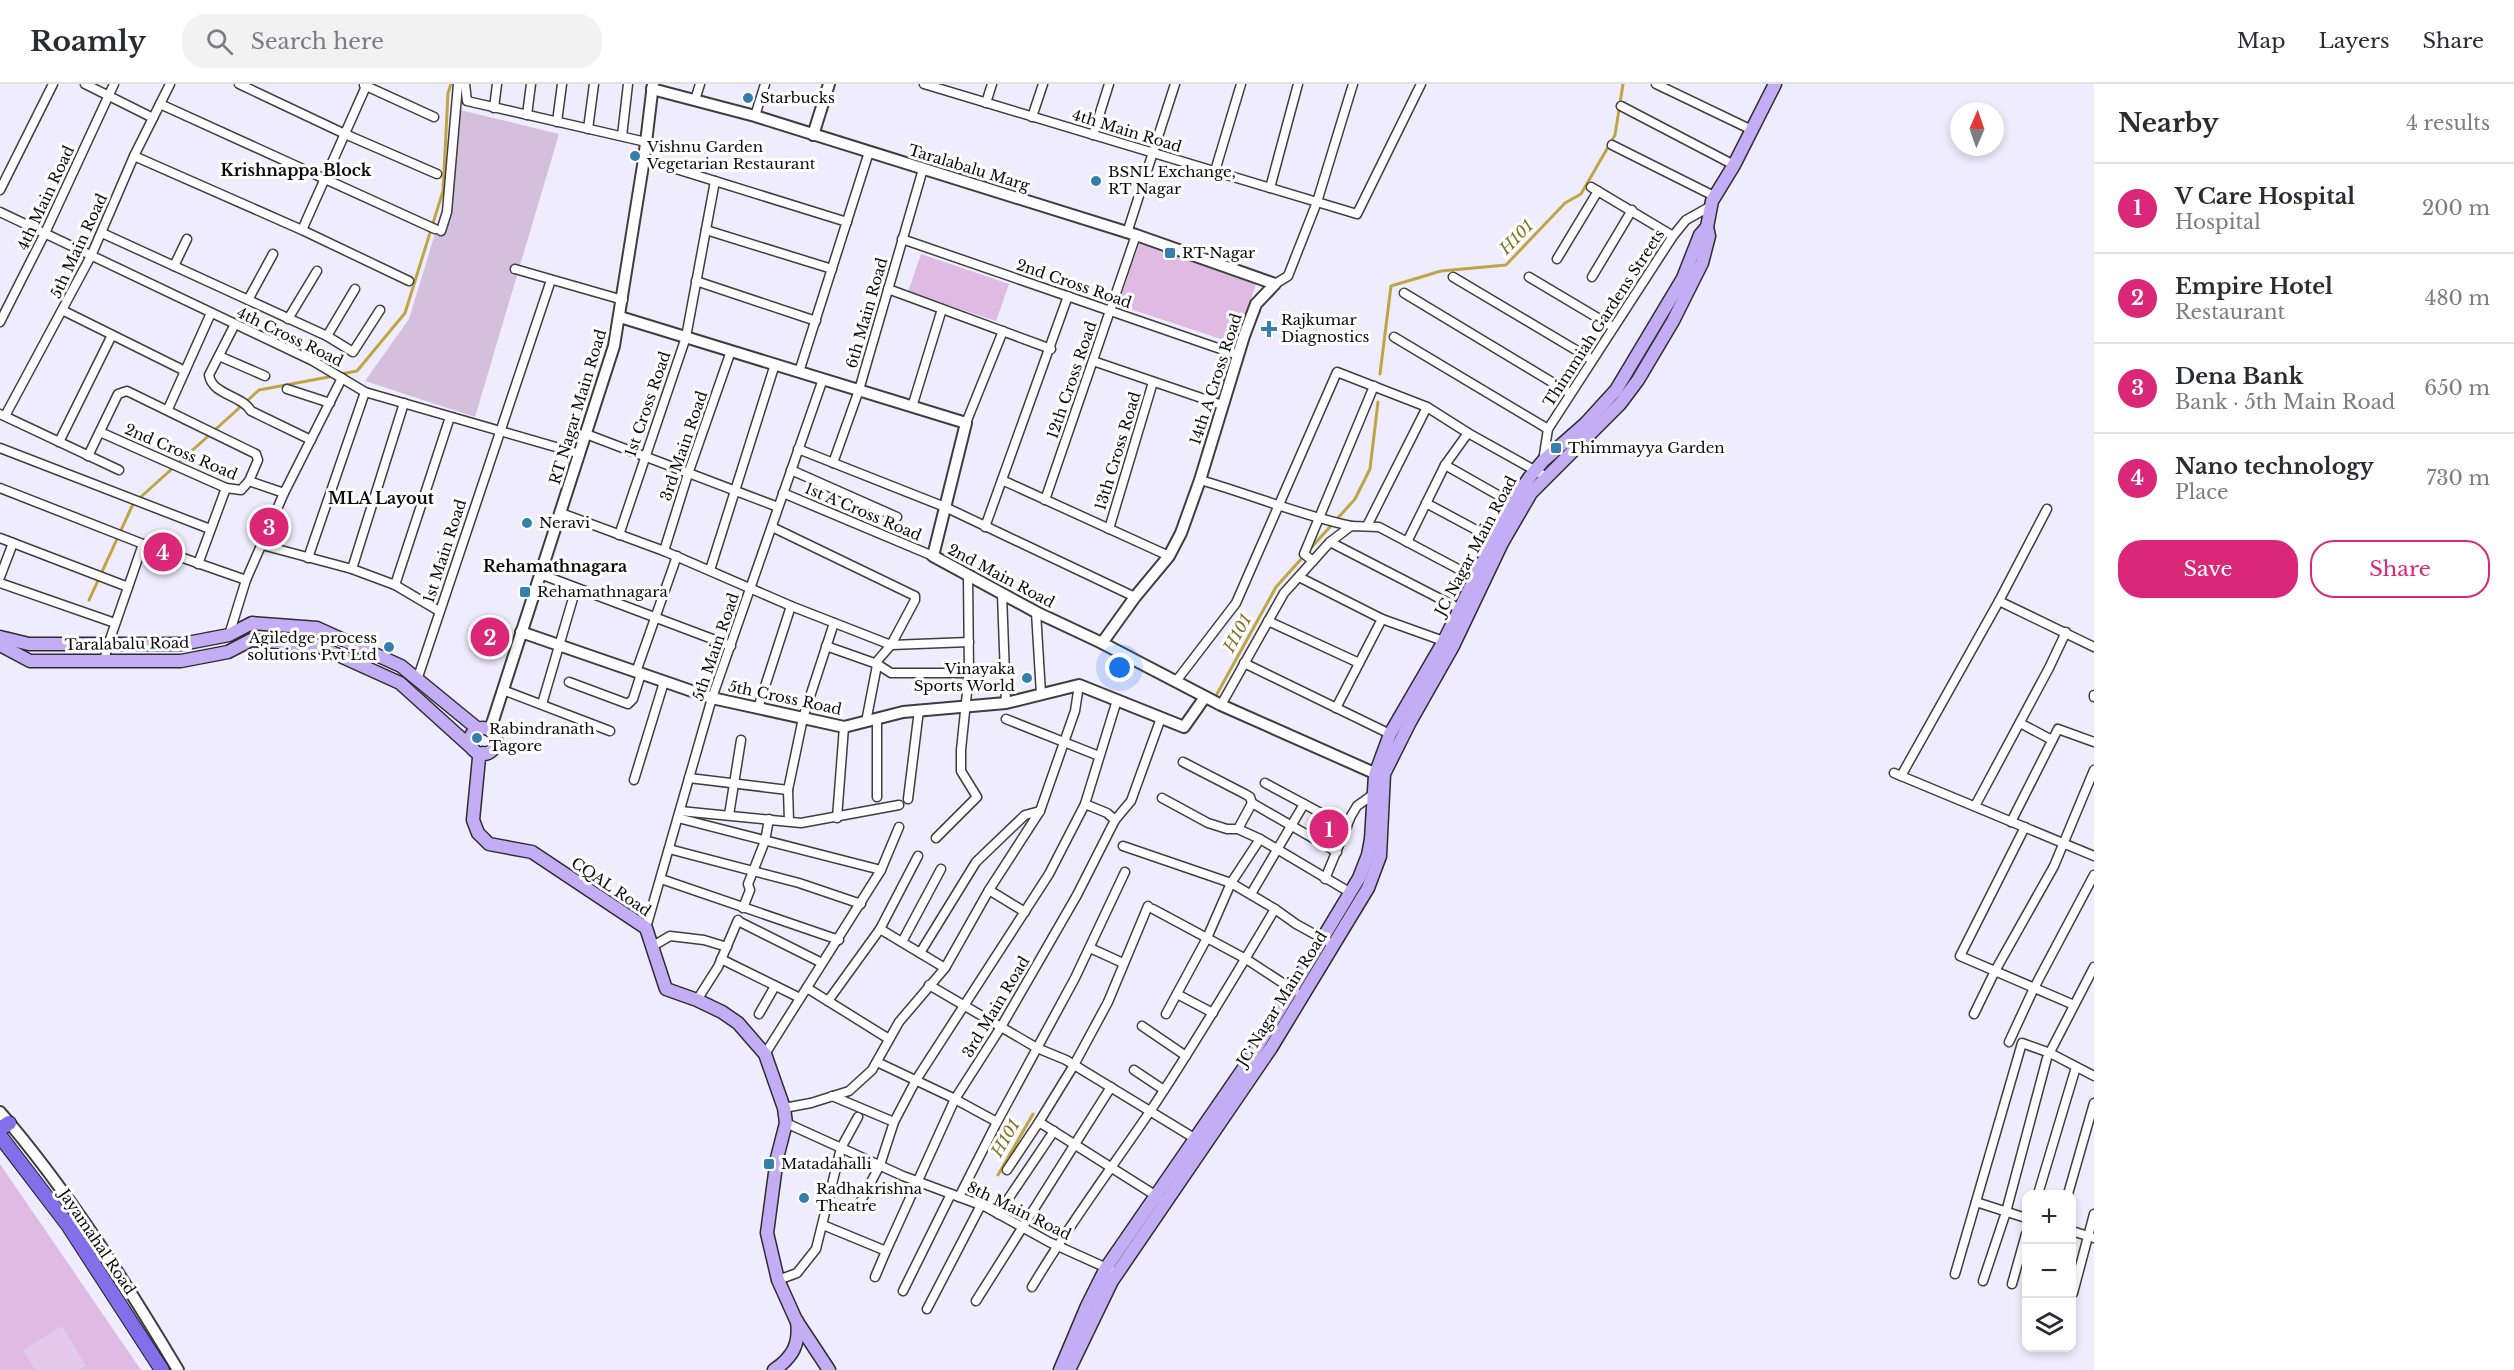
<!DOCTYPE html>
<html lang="en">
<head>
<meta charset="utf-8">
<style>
  :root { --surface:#fff; --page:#f2f2f3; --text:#2b2b33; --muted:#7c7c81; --line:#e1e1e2; --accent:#db2777 }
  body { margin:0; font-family:"Libre Baskerville",serif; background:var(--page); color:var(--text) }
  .controls { position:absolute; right:18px; bottom:18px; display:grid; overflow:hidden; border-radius:12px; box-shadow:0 3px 9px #0003 }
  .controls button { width:54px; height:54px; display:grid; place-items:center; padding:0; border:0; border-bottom:2px solid var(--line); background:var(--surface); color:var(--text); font:30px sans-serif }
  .compass { position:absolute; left:1950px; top:18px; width:54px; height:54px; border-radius:50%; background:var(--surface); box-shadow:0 3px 9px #0003; rotate:2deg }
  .you { position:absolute; left:1120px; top:584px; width:21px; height:21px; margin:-15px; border:4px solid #fff; border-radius:50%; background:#1a73e8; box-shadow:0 0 0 9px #1a73e833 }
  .badge { display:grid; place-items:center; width:39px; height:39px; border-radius:50%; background:var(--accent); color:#fff; font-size:20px; font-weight:700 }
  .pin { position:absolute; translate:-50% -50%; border:3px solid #fff; box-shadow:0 2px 6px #0006 }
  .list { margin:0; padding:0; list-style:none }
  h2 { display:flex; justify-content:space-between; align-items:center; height:78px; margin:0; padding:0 24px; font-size:26px }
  h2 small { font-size:20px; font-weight:400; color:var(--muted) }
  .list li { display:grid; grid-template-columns:39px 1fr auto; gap:18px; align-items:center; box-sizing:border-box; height:90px; padding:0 24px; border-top:2px solid var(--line) }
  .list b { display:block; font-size:22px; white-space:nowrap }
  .list p { margin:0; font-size:20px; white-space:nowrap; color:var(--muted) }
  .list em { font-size:20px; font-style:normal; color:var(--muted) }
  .actions { display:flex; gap:12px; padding:18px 24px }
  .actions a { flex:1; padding:14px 0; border:2px solid var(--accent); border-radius:24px; text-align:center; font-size:21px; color:var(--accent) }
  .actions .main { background:var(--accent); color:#fff }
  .icon { flex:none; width:33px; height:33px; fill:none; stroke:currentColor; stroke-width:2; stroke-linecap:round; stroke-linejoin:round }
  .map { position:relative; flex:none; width:2094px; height:1286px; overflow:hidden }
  header { display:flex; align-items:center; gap:36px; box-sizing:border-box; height:84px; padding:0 30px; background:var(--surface); border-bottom:2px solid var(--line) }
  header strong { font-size:28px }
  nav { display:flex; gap:33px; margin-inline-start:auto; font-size:21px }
  .search { width:420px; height:54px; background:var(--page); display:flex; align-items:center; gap:15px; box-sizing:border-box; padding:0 21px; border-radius:24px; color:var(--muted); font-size:22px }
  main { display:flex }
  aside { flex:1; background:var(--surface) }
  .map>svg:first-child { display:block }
  .green { fill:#dfbae3 }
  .cemetery { fill:#d4c0dc }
  .pitch { fill:#e3caec }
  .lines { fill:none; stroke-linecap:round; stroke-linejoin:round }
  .stream { stroke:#bea645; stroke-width:3 }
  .minor-casing { stroke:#3e3e3e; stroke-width:11 }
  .tertiary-casing { stroke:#3e3e3e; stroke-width:14 }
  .secondary-casing { stroke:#2d2d2d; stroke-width:15 }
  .primary-casing { stroke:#1c1c1c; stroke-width:16 }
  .minor { stroke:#fff; stroke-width:8 }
  .tertiary { stroke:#fff; stroke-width:10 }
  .secondary { stroke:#c3aef6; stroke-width:12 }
  .primary { stroke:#836fe9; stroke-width:14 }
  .poi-dot { fill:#3380ac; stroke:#fff; stroke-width:2 }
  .labels { text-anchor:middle; stroke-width:6; stroke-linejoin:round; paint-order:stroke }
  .poi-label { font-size:15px; fill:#0b0b0b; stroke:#fff; text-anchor:start }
  .street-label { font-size:15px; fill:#0b0b0b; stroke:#fff }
  .neighbourhood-label { font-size:16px; font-weight:bold; fill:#0b0b0b; stroke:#fff }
  .water-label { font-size:16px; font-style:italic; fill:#827321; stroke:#fff }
</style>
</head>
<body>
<header>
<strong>Roamly</strong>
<div class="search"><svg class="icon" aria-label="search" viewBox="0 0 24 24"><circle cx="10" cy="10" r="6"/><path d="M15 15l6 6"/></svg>Search here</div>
<nav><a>Map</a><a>Layers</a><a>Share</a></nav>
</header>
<main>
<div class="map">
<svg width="2094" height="1286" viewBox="0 0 2094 1286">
  <rect width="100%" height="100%" fill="#efecfd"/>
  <g class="green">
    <polygon points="1139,160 1256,200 1236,260 1118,221"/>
    <polygon points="921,170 1009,200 996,237 908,208"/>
    <polygon points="0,1080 141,1286 0,1286"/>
  </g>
  <polygon class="cemetery" points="456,25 559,50 475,333 365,297 409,235 447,110"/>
  <polygon class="pitch" points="62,1242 86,1282 79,1286 35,1286 23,1266"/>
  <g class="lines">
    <g class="stream">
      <polyline points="341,290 357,287 405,229 443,107 448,9 451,0"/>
      <polyline points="1380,290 1391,202 1441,187 1506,181 1565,119 1581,110 1615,51 1623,0"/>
      <polyline points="1310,465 1355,415 1370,385 1378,318"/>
      <polyline points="89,516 133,420 259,306 334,292"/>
      <polyline points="1217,610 1276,503 1303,473"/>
      <polyline points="998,1091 1033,1030"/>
    </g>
    <defs>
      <g id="minor">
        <polyline points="85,0 153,34"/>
        <polyline points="239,0 345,50 437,90"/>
        <polyline points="465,0 467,17 646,58"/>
        <polyline points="924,0 1357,130 1421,0"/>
        <polyline points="1656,0 1752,46"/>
        <polyline points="364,1 434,33"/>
        <polyline points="695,16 700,0"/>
        <polyline points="986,19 992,0"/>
        <polyline points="160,20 435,145"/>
        <polyline points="1621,22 1734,81"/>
        <polyline points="494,24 497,0"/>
        <polyline points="527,31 531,0"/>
        <polyline points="755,32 765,0"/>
        <polyline points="1032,33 1043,0"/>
        <polyline points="557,38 562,0"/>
        <polyline points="588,45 594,0"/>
        <polyline points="1093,51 1109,0"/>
        <polyline points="622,52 628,0"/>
        <polyline points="1612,61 1714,112"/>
        <polyline points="134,72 302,146 409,197"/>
        <polyline points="644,75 847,138"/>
        <polyline points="1215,87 1241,0"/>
        <polyline points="1591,103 1673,152"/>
        <polyline points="1270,104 1298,0"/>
        <polyline points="0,106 53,0"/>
        <polyline points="0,128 313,277 365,308 580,370"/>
        <polyline points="302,146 367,0"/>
        <polyline points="706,146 832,185"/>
        <polyline points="441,147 447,128 458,0"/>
        <polyline points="102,149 327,252 353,268 380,226"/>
        <polyline points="1127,149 1175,0"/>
        <polyline points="902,155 1238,271"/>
        <polyline points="1557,175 1598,107"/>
        <polyline points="174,182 187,155"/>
        <polyline points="515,185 623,216"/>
        <polyline points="1453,193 1591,275"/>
        <polyline points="1529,193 1613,243"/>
        <polyline points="1592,193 1632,126"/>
        <polyline points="696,197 816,237"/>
        <polyline points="1275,200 1288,192 1317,118 1353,0"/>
        <polyline points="888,205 1051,265"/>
        <polyline points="1404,209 1570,309"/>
        <polyline points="248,216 273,170"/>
        <polyline points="64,227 185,287"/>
        <polyline points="288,235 317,187"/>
        <polyline points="0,238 45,149 114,0"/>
        <path d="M 235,240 L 209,291 C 212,311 242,311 251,327 L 311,356"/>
        <polyline points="327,252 355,205"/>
        <polyline points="1394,253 1548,345"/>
        <polyline points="219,272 265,292"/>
        <polyline points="1093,277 1222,321"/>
        <polyline points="799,288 869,68"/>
        <polyline points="287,305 330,319"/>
        <polyline points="912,323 942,225"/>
        <polyline points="168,325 211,229"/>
        <polyline points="0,330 119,386"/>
        <polyline points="5,332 91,172 134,72 170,0"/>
        <polyline points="966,339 1003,247"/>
        <polyline points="100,348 226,404 241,406 249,397"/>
        <polyline points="586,350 778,423"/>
        <polyline points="59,358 112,251"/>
        <polyline points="0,364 210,445"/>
        <polyline points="798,365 945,423 1135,513"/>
        <polyline points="88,372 118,310 127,307 256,370 258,376 249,397 284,409"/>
        <polyline points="1543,377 1548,345 1673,152 1686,136 1711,122"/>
        <polyline points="833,379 859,306 923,85"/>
        <polyline points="1445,381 1512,419"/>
        <polyline points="791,386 897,433"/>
        <polyline points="1002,396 1169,472"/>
        <path d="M 1200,396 C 1250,410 1299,431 1351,442"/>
        <polyline points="0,404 143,460 246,496 229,551"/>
        <polyline points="783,409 933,472"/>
        <polyline points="1045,416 1136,151"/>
        <polyline points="1426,419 1495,456"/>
        <polyline points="561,429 664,467 791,522 891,561 969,558"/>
        <polyline points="1367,442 1427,323"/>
        <polyline points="772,443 915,512 915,516 891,561 878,576 866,638"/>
        <polyline points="985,443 1068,212"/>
        <polyline points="1109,445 1153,298"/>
        <polyline points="619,451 686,253 715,97"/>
        <polyline points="0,454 128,503"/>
        <polyline points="1330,458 1460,525"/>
        <polyline points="1407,458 1445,381 1468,349"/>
        <polyline points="262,461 352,485 395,501 439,527"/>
        <polyline points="664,467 688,390 731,267"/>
        <polyline points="308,474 365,308"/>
        <polyline points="1313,477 1304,470 1374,302"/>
        <polyline points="198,480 226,404"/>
        <polyline points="352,485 404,319"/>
        <polyline points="710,486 775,280"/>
        <polyline points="540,490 731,562"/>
        <polyline points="0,493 13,459"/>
        <polyline points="1299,493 1382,535 1449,559"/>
        <polyline points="246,496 284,409 342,294"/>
        <polyline points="0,499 115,539"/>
        <polyline points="395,501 450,333"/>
        <polyline points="1002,510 1006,619"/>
        <polyline points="1999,517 2047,425"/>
        <polyline points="1036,528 1041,610"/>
        <polyline points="1268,537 1359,579"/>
        <polyline points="826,562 877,580 891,589 969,589 968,492"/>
        <polyline points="104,577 108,561 143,460"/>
        <polyline points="1244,579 1390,650"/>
        <polyline points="636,588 677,472"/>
        <polyline points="417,596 551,196"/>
        <polyline points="1177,596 1236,519 1337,288 1427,323 1468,349 1545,392"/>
        <polyline points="569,598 628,620 633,615 641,590"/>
        <polyline points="503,606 610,647"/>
        <polyline points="2094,611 2094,613"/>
        <polyline points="542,620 576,504"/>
        <polyline points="1221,621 1284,509 1330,458 1351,442 1379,443 1479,496"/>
        <polyline points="758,624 791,522"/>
        <polyline points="1336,624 1382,535"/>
        <polyline points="1006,635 1099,672"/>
        <polyline points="2020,639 2052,656"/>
        <polyline points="1183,678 1245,710 1250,713 1252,719 1337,768"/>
        <polyline points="1894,689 2094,772"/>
        <polyline points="1901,692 1999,517 2094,563"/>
        <polyline points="689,694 788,706"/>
        <polyline points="634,696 664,598"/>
        <polyline points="1265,699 1347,743"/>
        <polyline points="877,713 877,635"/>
        <polyline points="1162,714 1208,739 1227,745 1238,745 1260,755 1351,809"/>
        <polyline points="908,715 919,626"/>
        <polyline points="1085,720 1107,729 1115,736"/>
        <polyline points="1975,722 2049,584 2066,548"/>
        <polyline points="680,727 801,739 899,721"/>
        <polyline points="729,731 741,656"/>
        <polyline points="678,734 881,786"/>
        <polyline points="837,734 844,643"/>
        <polyline points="789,737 788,706 803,634 834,539"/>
        <polyline points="2011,738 2058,645 2094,658"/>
        <polyline points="2025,743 1960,872 2074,921"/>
        <polyline points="1238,745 1252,719"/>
        <polyline points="936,754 977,713 961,687 961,666 969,589"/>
        <polyline points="1123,762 1231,799 1275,825 1296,840 1334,861"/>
        <polyline points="669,765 799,799 861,820"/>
        <polyline points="661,795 839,856"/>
        <polyline points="1325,795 1351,732 1357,722 1375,709"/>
        <polyline points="989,806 1025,828"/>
        <polyline points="1251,810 1304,720"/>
        <polyline points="1148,822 1108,918 1074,981 1039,1038 1158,1113"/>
        <polyline points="743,824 750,806 748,800 765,757 769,735"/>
        <polyline points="1153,825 1246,875 1295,907"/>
        <polyline points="738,837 822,879"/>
        <polyline points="646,844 712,614 823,295"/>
        <polyline points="880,845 918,772"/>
        <polyline points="902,858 941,785"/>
        <polyline points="653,862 670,852 704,856 727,863"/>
        <polyline points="1090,864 1123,879"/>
        <polyline points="920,869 976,778 1025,731 1040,727"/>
        <polyline points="721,875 800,914"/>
        <polyline points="929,901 1037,964 1066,976 1199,1057"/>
        <polyline points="807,904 889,955"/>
        <polyline points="1177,910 1213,929"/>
        <polyline points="697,916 718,883 738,836"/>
        <polyline points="828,917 880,845 945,884"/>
        <polyline points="759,930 775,902"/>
        <polyline points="1166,930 1207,854 1231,799 1260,755"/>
        <polyline points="1974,930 1995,887 2054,782 2094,686"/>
        <polyline points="1142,942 1186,972"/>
        <polyline points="2009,958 2034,904 2094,791"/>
        <polyline points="765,970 881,786 899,743"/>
        <polyline points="877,978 951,1013 997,1038 959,1113"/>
        <polyline points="1134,986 1164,1006"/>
        <polyline points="832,1012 894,1038"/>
        <polyline points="784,1024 811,1019 849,1007 872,986 899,938 945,884 989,806 1040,727 1075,627 1079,601"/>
        <polyline points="997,1038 1075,894 1125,788"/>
        <polyline points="786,1039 903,1092 986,1123 1049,1158 1111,1186"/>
        <polyline points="1007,1086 1039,1038"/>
        <polyline points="2038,1110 2076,983"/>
        <polyline points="2068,1110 2094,1019"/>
        <polyline points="1976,1118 2026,1134"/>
        <polyline points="859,1121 880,1081 894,1038 916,996 1049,790 1085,720 1117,616"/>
        <polyline points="998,1130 1054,1047"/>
        <polyline points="823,1141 886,1167 955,1015 1001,943 1077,811 1115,736 1131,717 1161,634"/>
        <polyline points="2072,1147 2094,1154"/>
        <polyline points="1955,1190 2022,959 2050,969 2094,992"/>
        <polyline points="875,1193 886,1167"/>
        <polyline points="778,1196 797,1189 816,1165 841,1064 858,1033"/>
        <polyline points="1983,1197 2006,1128 2047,974 2094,883"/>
        <polyline points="2012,1200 2026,1150"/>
        <path d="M 1032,1203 C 1068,1142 1111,1085 1151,1026 C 1195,960 1235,892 1275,825"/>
        <polyline points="903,1207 951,1110"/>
        <polyline points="2073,1209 2094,1130"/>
        <polyline points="976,1217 1111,1003"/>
        <polyline points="927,1225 981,1121"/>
      </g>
      <g id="tertiary">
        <polyline points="652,5 755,32 1136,151 1275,200 1256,220 1244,252 1200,396 1181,449 1169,472 1135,513 1102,559"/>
        <polyline points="813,51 829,0"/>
        <polyline points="620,233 966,339 933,472 1036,528 1102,559 1221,621 1381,692"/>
        <polyline points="521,548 712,614 844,643 903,628 1006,619 1079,601 1184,643 1205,613"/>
        <polyline points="490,646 614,262 644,75 653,0"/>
        <path d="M 0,1028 C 67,1105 126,1199 178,1286"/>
      </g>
      <g id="secondary">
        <polyline points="0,553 29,560 182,560 229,551 252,539 317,544 401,582 478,645"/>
        <polyline points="0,561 30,577 181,577 228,568 251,556 316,561 400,599 473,665"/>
        <circle cx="483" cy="657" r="13"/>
        <polyline points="483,669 479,674 473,736 478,749 489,760 532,768 646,844 666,905 697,916 722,928 738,939 765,970 784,1024 786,1039 777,1074 767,1149 778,1196 796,1236 829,1286"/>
        <path d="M 774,1286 C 793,1273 800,1260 797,1237"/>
        <polyline points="1060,1286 1087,1222 1106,1184 1248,978 1359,794 1368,771 1371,755 1375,691 1390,650 1444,557 1512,419 1529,394 1543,377 1585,340 1616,306 1683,194 1700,151 1707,143"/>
        <polyline points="1069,1286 1112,1197 1271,964 1368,804 1380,772 1384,690 1410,638 1453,562 1502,459 1531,409 1620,320 1638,296 1673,237 1702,179 1709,152 1707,143 1712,117 1734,81 1775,0"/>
      </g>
      <g id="primary">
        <polyline points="0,1045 9,1039"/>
        <polyline points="0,1052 68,1141 162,1286"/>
      </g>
    </defs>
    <use href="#minor" class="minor-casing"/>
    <use href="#tertiary" class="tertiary-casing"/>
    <use href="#secondary" class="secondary-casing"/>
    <use href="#primary" class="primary-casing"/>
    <use href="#minor" class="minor"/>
    <use href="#tertiary" class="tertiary"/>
    <use href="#secondary" class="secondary"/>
    <use href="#primary" class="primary"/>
  </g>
  <g class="poi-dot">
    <circle cx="748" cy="14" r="6"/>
    <circle cx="635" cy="72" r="6"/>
    <circle cx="1096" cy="97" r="6"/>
    <rect x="1164" y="163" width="12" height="12" rx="3"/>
    <path d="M1266 236h6v6h6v6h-6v6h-6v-6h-6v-6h6z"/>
    <rect x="1550" y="358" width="12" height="12" rx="3"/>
    <circle cx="527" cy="439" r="6"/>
    <rect x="519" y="502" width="12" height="12" rx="3"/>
    <circle cx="389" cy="563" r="6"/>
    <circle cx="1027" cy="594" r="6"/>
    <circle cx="477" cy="654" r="6"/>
    <rect x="763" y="1074" width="12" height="12" rx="3"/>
    <circle cx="804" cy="1114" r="6"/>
  </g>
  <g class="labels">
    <g class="poi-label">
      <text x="760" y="19">Starbucks</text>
      <text x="647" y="68">Vishnu Garden<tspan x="647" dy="17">Vegetarian Restaurant</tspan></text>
      <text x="1108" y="93">BSNL Exchange,<tspan x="1108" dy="17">RT Nagar</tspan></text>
      <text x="1182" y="174">RT Nagar</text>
      <text x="1281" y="241">Rajkumar<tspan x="1281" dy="17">Diagnostics</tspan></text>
      <text x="1568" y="369">Thimmayya Garden</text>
      <text x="539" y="444">Neravi</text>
      <text x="537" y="513">Rehamathnagara</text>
      <text x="377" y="559" text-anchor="end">Agiledge process<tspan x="377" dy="17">solutions Pvt Ltd</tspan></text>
      <text x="1015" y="590" text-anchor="end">Vinayaka<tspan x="1015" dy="17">Sports World</tspan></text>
      <text x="489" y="650">Rabindranath<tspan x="489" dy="17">Tagore</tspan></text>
      <text x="781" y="1085">Matadahalli</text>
      <text x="816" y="1110">Radhakrishna<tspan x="816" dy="17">Theatre</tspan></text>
    </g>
    <g class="street-label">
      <text transform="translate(1127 47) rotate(17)" y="5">4th Main Road</text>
      <text transform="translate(969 84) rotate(17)" y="5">Taralabalu Marg</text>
      <text transform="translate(46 114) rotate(-65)" y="5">4th Main Road</text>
      <text transform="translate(79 162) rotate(-65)" y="5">5th Main Road</text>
      <text transform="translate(1074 200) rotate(19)" y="5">2nd Cross Road</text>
      <text transform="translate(867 229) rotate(-74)" y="5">6th Main Road</text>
      <text transform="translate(1604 234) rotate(-57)" y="5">Thimmiah Gardens Streets</text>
      <text transform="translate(290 253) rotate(26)" y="5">4th Cross Road</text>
      <text transform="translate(1216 295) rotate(-72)" y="5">14th A Cross Road</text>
      <text transform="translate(1072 296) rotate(-71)" y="5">12th Cross Road</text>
      <text transform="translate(648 320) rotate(-71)" y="5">1st Cross Road</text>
      <text transform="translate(578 323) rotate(-73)" y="5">RT Nagar Main Road</text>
      <text transform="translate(684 362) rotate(-71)" y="5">3rd Main Road</text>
      <text transform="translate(1118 367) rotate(-73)" y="5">13th Cross Road</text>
      <text transform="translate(181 368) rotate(23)" y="5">2nd Cross Road</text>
      <text transform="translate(863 428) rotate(23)" y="5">1st A Cross Road</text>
      <text transform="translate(1476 462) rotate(-62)" y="5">JC Nagar Main Road</text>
      <text transform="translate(445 467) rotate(-72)" y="5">1st Main Road</text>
      <text transform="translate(1001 492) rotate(28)" y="5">2nd Main Road</text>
      <text transform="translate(127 560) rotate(-1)" y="5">Taralabalu Road</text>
      <text transform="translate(716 563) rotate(-71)" y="5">5th Main Road</text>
      <text transform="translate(785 614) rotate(12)" y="5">5th Cross Road</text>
      <text transform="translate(611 803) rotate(34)" y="5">CQAL Road</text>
      <text transform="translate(1282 915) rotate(-58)" y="5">JC Nagar Main Road</text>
      <text transform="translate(996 923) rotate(-59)" y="5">3rd Main Road</text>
      <text transform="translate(1019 1127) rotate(26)" y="5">8th Main Road</text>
      <text transform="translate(97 1158) rotate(56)" y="5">Jayamahal Road</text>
    </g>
    <g class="neighbourhood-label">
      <text x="296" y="92">Krishnappa Block</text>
      <text x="381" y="420">MLA Layout</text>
      <text x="555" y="488">Rehamathnagara</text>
    </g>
    <g class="water-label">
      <text transform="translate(1516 153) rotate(-46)" y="6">H101</text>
      <text transform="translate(1237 549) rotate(-61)" y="6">H101</text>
      <text transform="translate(1005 1054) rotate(-60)" y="6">H101</text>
    </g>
  </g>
</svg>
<div class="controls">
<button>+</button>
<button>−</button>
<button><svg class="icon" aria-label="layers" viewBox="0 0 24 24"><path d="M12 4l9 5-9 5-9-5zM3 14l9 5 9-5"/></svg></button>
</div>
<svg class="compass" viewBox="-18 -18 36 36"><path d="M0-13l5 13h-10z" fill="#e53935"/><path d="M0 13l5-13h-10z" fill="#7c7c81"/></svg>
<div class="you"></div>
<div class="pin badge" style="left:1329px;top:745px">1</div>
<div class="pin badge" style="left:490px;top:553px">2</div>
<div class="pin badge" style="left:269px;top:443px">3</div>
<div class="pin badge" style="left:163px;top:468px">4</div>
</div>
<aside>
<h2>Nearby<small>4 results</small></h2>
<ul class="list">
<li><span class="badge">1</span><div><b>V Care Hospital</b><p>Hospital</p></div><em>200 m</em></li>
<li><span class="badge">2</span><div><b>Empire Hotel</b><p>Restaurant</p></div><em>480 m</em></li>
<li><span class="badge">3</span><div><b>Dena Bank</b><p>Bank · 5th Main Road</p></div><em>650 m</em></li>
<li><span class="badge">4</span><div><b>Nano technology</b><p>Place</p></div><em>730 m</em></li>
</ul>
<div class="actions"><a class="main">Save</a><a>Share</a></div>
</aside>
</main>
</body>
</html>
